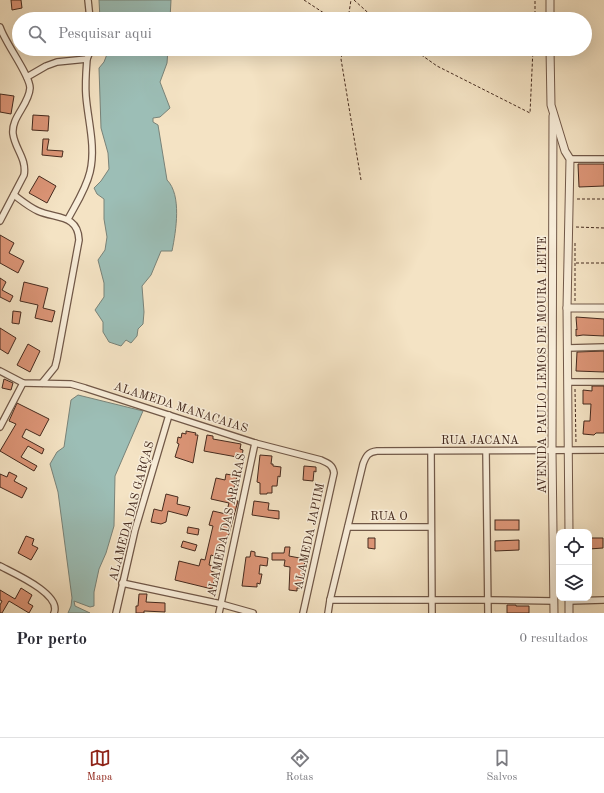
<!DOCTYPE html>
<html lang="pt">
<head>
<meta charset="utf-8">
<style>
  :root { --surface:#fff; --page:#f2f2f3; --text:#2b2b33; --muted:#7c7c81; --line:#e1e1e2; --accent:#8f2418 }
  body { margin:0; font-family:"Old Standard TT",serif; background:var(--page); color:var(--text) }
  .controls { position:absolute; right:12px; bottom:12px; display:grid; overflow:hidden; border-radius:8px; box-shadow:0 4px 16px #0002 }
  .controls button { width:36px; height:36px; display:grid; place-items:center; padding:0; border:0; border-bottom:1px solid var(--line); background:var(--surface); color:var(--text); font:20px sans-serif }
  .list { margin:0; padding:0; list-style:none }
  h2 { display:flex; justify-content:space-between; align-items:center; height:52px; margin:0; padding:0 16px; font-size:17px }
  h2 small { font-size:13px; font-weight:400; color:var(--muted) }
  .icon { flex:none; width:22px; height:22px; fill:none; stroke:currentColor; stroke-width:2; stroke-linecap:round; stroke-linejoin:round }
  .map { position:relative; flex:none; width:604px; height:613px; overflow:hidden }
  .search { position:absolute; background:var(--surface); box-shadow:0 4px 16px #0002; left:12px; right:12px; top:12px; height:44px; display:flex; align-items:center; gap:10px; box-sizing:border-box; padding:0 14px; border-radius:22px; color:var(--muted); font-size:15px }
  .sheet { height:124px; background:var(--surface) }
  nav { display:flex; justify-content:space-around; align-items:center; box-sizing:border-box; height:56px; border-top:1px solid var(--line); background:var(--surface); font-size:11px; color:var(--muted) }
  nav a { display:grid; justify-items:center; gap:2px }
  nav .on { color:var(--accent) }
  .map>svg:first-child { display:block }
  .water { fill:#9cbeb6; stroke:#798379 }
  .building { fill:#dc9577; stroke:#452a1e }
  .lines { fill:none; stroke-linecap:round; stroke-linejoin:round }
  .minor-casing { stroke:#715848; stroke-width:8 }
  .tertiary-casing { stroke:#715848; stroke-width:9 }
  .path { stroke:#452a1e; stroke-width:1; stroke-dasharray:3 2; stroke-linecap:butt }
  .minor { stroke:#f8edd9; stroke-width:5.5 }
  .tertiary { stroke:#f8edd9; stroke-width:7 }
  .labels { text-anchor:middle; stroke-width:3; stroke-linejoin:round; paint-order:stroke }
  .street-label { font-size:12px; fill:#452a1e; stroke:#f8edd9 }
</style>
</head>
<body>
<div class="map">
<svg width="604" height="613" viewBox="0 0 604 613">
  <rect width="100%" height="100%" fill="#f4e3c4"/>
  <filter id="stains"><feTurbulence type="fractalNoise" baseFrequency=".005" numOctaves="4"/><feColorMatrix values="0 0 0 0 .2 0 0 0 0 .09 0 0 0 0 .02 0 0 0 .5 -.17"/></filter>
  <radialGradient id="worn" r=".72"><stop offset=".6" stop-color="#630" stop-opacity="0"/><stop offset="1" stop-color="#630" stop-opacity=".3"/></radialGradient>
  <g class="water">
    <polygon points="99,0 171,0 170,19 100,19"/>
    <path d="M 109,49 L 168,49 L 167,63 L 160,82 L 170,108 L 160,117 L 153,118 L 153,122 L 158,125 L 167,180 C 182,195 176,231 172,251 L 161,251 L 151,275 L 142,286 L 144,312 L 143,324 L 138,329 L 137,336 L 131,343 L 126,340 L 121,346 L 109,342 L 103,332 L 103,322 L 95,310 L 104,297 L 104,283 L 98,260 L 105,250 L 107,237 L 104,219 L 104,199 L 97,194 L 94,188 L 101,181 L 109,169 L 108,153 L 101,128 L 99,68 L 104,62 Z"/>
    <polygon points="78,395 143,411 115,476 114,526 106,553 99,569 94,592 94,606 90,607 74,601 75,606 90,613 68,613 71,606 72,598 58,492 50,464 57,452 64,447 71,400"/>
  </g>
  <g class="building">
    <polygon points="11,0 21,0 22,8 12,10"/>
    <polygon points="0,94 14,96 11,114 0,112"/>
    <polygon points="33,115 49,116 48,131 32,130"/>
    <polygon points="43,139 49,139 47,150 63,151 62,157 42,155"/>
    <polygon points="578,164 604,164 604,186 579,187"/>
    <polygon points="39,176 56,186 47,203 29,193"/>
    <polygon points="0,235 14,243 9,253 24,261 18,273 0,263"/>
    <polygon points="0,278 6,282 2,290 13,296 10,302 0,297"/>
    <polygon points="24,282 48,288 43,308 55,311 52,322 35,318 38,305 20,301"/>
    <polygon points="13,311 21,312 19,324 12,323"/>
    <polygon points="576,317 604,319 604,336 583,335 576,336 576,329 577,330"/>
    <polygon points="0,328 16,338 8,354 0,349"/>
    <polygon points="28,344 40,351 30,372 17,365"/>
    <polygon points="604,351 604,372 576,371 577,352"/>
    <polygon points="4,379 13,383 11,390 2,388"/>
    <polygon points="592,386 604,386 604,433 596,433 594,435 583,434 584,421 590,421 591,404 583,404 583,390 592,391"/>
    <polygon points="17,403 49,419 40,436 26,429 22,437 44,449 42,454 28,446 21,457 37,466 34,471 0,451 16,424 9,421"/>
    <polygon points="186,431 196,433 195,435 198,435 193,463 175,457 179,444 177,443 178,437 181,438 182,433 186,434"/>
    <polygon points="207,435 213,436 213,439 241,444 240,449 243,450 242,456 237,456 237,457 204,451"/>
    <polygon points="260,455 272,456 271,464 273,464 273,466 281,467 280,477 278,476 277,486 272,486 272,493 267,493 267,494 260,494 260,483 257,482"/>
    <polygon points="304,466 316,467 316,472 314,471 313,481 303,480"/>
    <polygon points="9,472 17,476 14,481 27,488 22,498 0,487 0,474 7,477"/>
    <polygon points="226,474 237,476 231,500 238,501 227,541 226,541 224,546 220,545 217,557 211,555 209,565 213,566 211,571 216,573 212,589 175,580 179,561 199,566 201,559 205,560 213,526 209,525 213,511 226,514 229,503 211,499 216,478 225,480"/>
    <polygon points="166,494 178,497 177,504 190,507 187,516 168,511 166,522 161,524 151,522 154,509 162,511"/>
    <polygon points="254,501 269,503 268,510 279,511 279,519 252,515"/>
    <rect x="495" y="520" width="24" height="10"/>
    <polygon points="188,527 199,529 198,535 187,533"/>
    <polygon points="26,536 34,539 32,545 38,548 31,560 18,553"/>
    <polygon points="368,538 375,538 375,549 368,548"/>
    <polygon points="589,538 603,538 603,548 589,549"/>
    <polygon points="519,540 519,550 495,551 495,541"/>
    <polygon points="183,541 197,545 195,551 181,547"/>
    <polygon points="285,547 290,547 289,556 305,559 304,568 302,568 303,586 301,586 301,588 297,588 297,591 289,590 290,567 284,566 285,560 272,560 272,553 284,553"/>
    <polygon points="251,551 255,552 255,556 268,558 267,566 260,565 259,574 262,574 260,584 257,583 257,587 242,586 246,557 250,557"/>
    <polygon points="21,588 32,595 28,603 33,606 29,613 9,601 2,613 0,613 0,605 2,601 0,600 0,590 15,599"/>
    <polygon points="139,594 147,594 146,602 165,603 165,612 144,611 144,613 136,613 136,606 138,606"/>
    <polygon points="507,605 516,605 516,606 529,606 529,613 507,613"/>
  </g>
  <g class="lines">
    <defs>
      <g id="minor">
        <polyline points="88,0 90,19"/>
        <path d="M 0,27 C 5,43 30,75 30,88 C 29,105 11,117 13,134 C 15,149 27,159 24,175 L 0,221"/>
        <polyline points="27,77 46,66 57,62 87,59 91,49"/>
        <polyline points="570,159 604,159"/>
        <path d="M 14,195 C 22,201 29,207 38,211 C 56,219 78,214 79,240 L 57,359 L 55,367 L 42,383"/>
        <path d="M 68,219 C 76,204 86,189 90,172 C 96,147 88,121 86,96 C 85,84 86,72 87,59"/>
        <polyline points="568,348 604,347"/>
        <path d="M 0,371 L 23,383 L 71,384 L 85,388 L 255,443 L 321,460 C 328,463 333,465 334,473 L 303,613"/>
        <polyline points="569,382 604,382"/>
        <polyline points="0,427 23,383"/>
        <polyline points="486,451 488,613"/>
        <polyline points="431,452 432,613"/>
        <polyline points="348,527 431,527"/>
        <path d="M 0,566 C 13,573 62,594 54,613"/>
        <polyline points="122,583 221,604 253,613"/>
        <polyline points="330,600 488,600 554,601"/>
        <polyline points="569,601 604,600"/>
        <polyline points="116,613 135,530 169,415"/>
        <polyline points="219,613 255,443"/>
        <path d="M 328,613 L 330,600 L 363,464 C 366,456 368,452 377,451 L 604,450"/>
      </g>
      <g id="tertiary">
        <polyline points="550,0 550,19"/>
        <polyline points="550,49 551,105 565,151 570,159 567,308 569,532"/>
        <polyline points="553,116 552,451 554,613"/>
        <polyline points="567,308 604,308"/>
        <polyline points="569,598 569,613"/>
      </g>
    </defs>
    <use href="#minor" class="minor-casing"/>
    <use href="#tertiary" class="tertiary-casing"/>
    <g class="path">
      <polyline points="304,0 333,19"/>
      <polyline points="354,0 375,19"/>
      <polyline points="348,19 351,0"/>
      <polyline points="535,19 535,0"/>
      <polyline points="343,49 341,59 361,180"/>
      <polyline points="413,49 437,66 530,113 533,49"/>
      <polyline points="577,199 604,199"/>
      <polyline points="576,227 604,228"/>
      <polyline points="576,263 604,263"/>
      <polyline points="575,301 575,242"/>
      <polyline points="575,389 576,444"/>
    </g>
    <use href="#minor" class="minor"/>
    <use href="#tertiary" class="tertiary"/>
  </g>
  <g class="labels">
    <g class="street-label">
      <text transform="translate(542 365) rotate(-90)" y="4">AVENIDA PAULO LEMOS DE MOURA LEITE</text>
      <text transform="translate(181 407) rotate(18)" y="4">ALAMEDA MANACAIAS</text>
      <text x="480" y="444">RUA JACANA</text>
      <text transform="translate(131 511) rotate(-75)" y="4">ALAMEDA DAS GARÇAS</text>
      <text x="389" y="520">RUA O</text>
      <text transform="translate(226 525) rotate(-78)" y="4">ALAMEDA DAS ARARAS</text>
      <text transform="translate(309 536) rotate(-78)" y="4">ALAMEDA JAPIIM</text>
    </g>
  </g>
  <rect width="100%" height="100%" filter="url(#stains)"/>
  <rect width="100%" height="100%" fill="url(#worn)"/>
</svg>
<div class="controls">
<button><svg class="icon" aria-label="locate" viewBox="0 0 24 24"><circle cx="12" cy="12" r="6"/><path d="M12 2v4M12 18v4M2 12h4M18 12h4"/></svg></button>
<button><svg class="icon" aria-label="layers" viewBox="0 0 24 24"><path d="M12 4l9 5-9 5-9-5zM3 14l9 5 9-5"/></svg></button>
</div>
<div class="search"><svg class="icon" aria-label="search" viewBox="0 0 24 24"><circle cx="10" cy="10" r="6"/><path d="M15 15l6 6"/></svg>Pesquisar aqui</div>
</div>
<section class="sheet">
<h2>Por perto<small>0 resultados</small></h2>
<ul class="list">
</ul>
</section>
<nav>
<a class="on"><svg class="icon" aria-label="map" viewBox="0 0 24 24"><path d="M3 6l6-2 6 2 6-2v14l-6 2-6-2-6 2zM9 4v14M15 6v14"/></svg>Mapa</a>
<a><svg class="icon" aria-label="directions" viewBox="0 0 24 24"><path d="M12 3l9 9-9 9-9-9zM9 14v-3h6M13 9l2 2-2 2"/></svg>Rotas</a>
<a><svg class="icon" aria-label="saved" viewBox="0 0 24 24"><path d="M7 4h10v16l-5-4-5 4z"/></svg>Salvos</a>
</nav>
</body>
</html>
